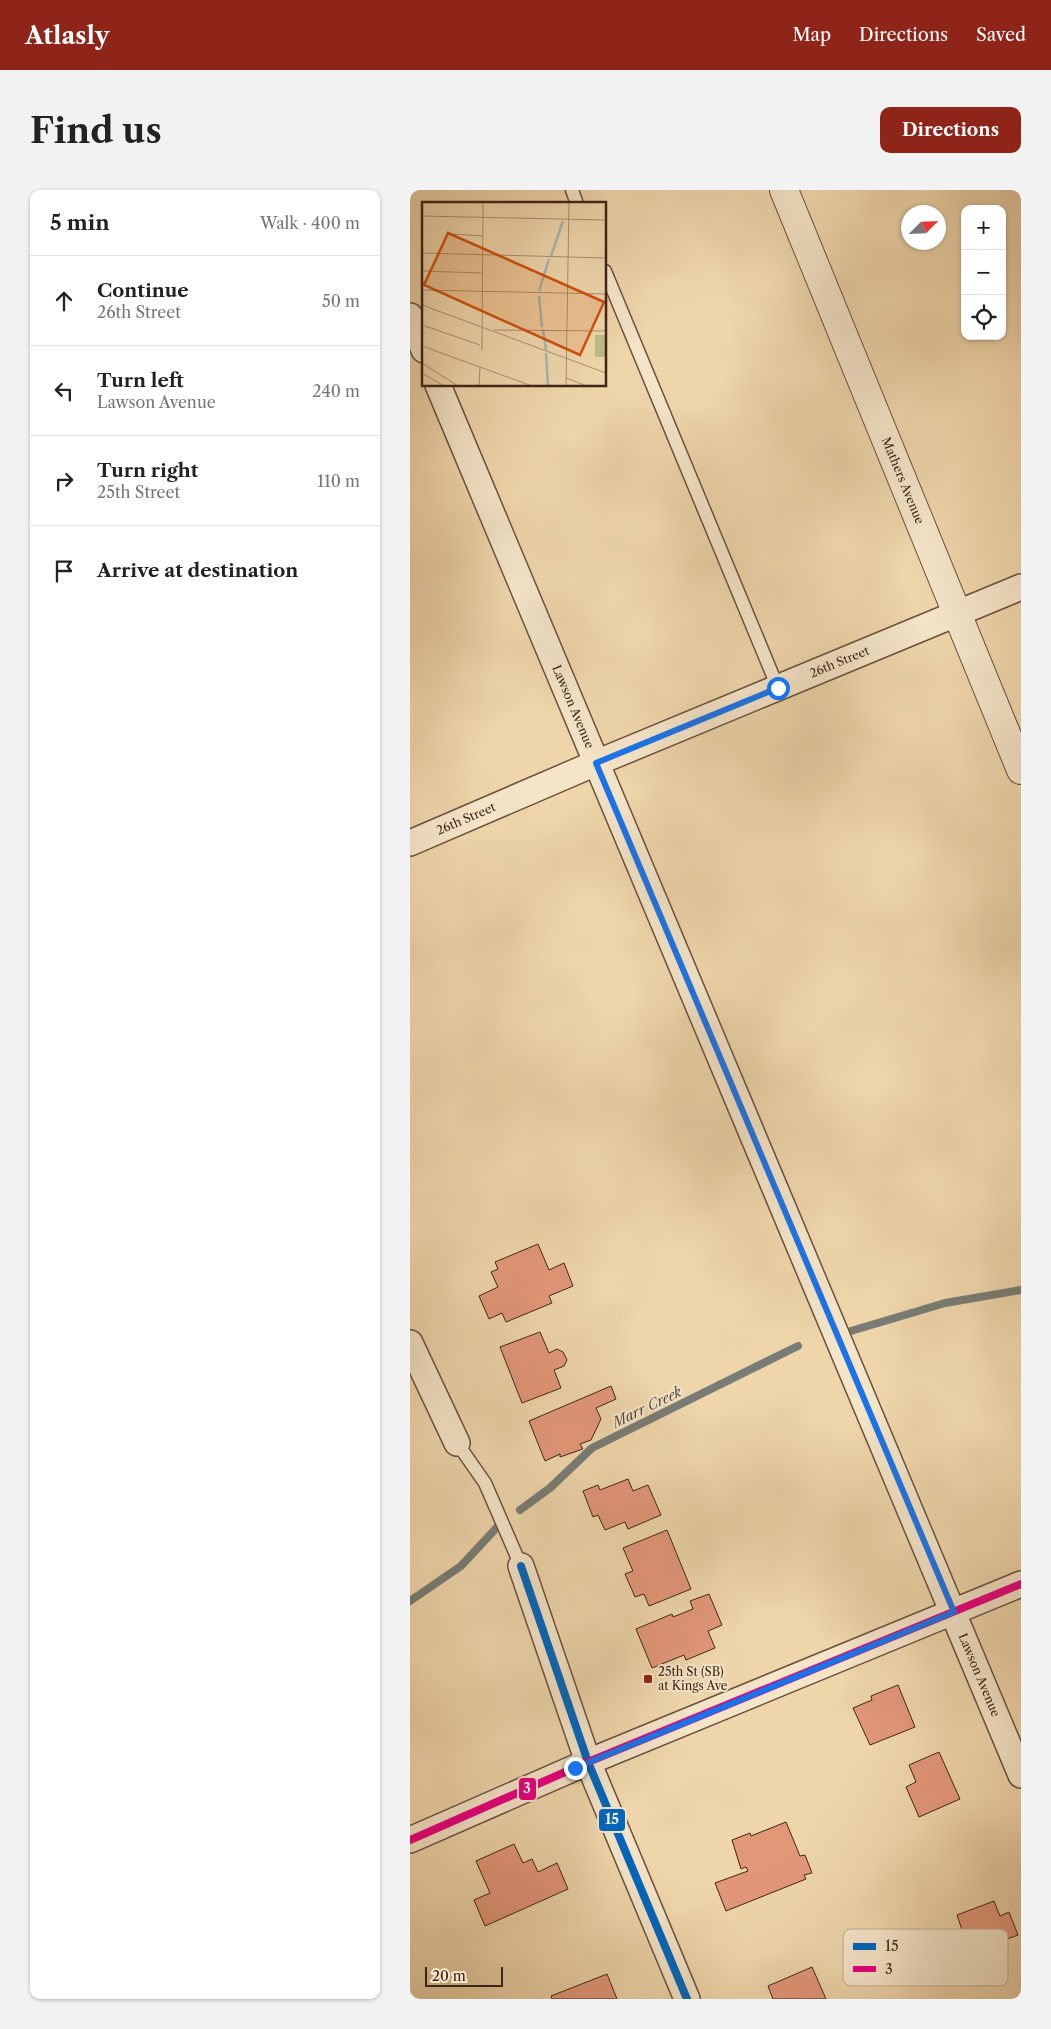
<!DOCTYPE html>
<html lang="en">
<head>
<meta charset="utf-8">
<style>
  :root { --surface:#fff; --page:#f2f2f2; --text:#222; --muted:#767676; --line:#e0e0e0; --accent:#8f2418 }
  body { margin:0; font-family:"Libre Caslon Text",serif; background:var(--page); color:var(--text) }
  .controls { position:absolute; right:15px; top:15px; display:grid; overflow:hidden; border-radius:10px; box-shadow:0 1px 4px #0004 }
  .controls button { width:45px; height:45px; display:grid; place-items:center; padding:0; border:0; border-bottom:1px solid var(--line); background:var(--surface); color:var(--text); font:25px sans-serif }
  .compass { position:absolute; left:491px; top:15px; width:45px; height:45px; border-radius:50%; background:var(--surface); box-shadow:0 1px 4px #0004; rotate:66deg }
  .scale { position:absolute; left:15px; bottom:12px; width:78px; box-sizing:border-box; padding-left:5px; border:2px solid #3e2517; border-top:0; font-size:14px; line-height:18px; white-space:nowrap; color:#3e2517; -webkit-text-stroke:4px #f4e4c8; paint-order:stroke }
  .stop { position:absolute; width:15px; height:15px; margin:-11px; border:4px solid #1a73e8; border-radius:50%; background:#fff }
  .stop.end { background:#1a73e8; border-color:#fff; box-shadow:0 1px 5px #0008 }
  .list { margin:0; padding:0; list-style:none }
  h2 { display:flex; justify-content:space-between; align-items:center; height:65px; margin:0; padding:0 20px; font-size:21px }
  h2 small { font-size:16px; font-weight:400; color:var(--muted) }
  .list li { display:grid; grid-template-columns:32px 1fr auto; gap:15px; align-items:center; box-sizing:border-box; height:90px; padding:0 20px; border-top:1px solid var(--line) }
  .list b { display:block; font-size:19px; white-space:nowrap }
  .list p { margin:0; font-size:16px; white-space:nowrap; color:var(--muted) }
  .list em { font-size:16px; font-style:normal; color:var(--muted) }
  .icon { flex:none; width:28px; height:28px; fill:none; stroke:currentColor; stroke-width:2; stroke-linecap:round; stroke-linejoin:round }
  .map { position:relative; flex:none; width:611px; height:1809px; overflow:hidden; border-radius:10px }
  header { display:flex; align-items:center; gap:30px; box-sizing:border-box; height:70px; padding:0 25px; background:var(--accent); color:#fff }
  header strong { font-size:24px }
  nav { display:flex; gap:28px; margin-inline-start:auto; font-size:18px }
  .intro { display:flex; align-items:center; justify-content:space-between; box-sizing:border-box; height:120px; padding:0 30px }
  h1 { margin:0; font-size:35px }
  .button { padding:12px 22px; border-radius:10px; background:var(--accent); color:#fff; font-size:18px; font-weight:700 }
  main { display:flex; gap:30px; padding:0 30px }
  aside { flex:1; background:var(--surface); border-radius:10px; box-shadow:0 1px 4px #0004 }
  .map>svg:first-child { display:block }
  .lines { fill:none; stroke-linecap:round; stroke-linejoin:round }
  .stream { stroke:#787c75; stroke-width:8 }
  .building { fill:#e29779; stroke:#3e2517 }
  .service-casing { stroke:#6a513c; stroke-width:15 }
  .minor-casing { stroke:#6a513c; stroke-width:28 }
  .tertiary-casing { stroke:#6a513c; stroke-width:30 }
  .service { stroke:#f4e4c8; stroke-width:12 }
  .minor { stroke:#f4e4c8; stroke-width:25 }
  .tertiary { stroke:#f4e4c8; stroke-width:28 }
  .bus-1-casing { stroke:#f4e4c8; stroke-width:11 }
  .bus-2-casing { stroke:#f4e4c8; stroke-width:11 }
  .bus-1 { stroke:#0065bd; stroke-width:8 }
  .bus-2 { stroke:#e5007d; stroke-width:8 }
  .route { stroke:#1a73e8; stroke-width:6 }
  .poi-dot { fill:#8f2418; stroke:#f4e4c8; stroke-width:2 }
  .labels { text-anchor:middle; stroke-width:4; stroke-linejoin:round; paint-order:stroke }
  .street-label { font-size:12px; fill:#3e2517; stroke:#f4e4c8 }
  .poi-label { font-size:12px; fill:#3e2517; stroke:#f4e4c8; text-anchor:start }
  .water-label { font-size:14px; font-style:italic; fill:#56493e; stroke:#f4e4c8 }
  .inset-river { fill:none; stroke:#9eb6b4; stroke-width:2.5 }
  .inset-road { fill:none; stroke:#a88f6f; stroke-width:1 }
  .view { fill:#ce510e; fill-opacity:0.15; stroke:#ce510e; stroke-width:2.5 }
  .inset-edge { fill:none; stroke:#3e2517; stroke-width:2.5 }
  .key { fill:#f4e4c8; stroke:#bdab93; stroke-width:1 }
  .key-label { font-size:14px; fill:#3e2517 }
  .line-badge { stroke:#f4e4c8; stroke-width:2 }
  .badge-label { font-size:14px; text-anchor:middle; font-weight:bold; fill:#fff }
</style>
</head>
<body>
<header>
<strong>Atlasly</strong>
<nav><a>Map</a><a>Directions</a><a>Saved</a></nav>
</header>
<div class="intro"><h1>Find us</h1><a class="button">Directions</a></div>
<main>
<aside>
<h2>5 min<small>Walk · 400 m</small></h2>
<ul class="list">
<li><svg class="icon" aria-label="ahead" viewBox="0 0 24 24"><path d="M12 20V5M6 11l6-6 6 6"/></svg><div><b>Continue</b><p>26th Street</p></div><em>50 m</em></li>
<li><svg class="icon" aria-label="left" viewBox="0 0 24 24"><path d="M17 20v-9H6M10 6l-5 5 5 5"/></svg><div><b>Turn left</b><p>Lawson Avenue</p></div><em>240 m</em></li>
<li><svg class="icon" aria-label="right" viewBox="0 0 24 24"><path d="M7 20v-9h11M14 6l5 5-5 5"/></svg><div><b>Turn right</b><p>25th Street</p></div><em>110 m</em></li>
<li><svg class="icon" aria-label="arrive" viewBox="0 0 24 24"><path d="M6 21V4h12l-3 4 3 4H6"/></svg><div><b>Arrive at destination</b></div></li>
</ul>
</aside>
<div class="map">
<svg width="611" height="1809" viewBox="0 0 611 1809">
  <rect width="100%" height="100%" fill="#eed5aa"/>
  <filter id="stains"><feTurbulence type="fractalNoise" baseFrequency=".004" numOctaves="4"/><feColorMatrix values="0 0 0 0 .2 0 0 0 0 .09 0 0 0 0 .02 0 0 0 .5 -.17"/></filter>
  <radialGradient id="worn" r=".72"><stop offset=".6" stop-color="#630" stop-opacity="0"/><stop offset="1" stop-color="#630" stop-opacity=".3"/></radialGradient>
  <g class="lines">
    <g class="stream">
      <polyline points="441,1141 535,1113 611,1100"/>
      <polyline points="110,1320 140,1298 182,1258 388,1156"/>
      <polyline points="0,1411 51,1376 91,1333"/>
    </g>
  </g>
  <g class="building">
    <polygon points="128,1054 139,1080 154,1073 163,1096 139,1106 142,1113 96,1132 92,1123 79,1129 69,1106 88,1097 81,1082 88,1079 85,1072"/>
    <polygon points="130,1142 139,1163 147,1159 153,1162 157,1170 154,1176 144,1180 151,1198 112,1213 90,1157"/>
    <polygon points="201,1196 206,1209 186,1218 191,1229 181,1250 170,1254 173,1259 150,1267 150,1264 135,1271 119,1231"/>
    <polygon points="218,1289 223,1301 238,1295 251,1325 218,1339 215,1332 195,1340 188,1325 183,1327 173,1301 188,1295 190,1300"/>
    <polygon points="257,1340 281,1399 239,1416 234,1404 225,1407 215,1384 223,1381 213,1358"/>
    <polygon points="299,1404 312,1435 298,1441 305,1458 276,1470 274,1465 242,1478 226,1439 262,1424 263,1427 283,1419 280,1411"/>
    <polygon points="488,1495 505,1537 460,1555 443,1518 462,1510 461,1506"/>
    <polygon points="529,1562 550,1609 509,1627 496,1597 506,1592 499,1575"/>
    <polygon points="376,1632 390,1666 395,1665 402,1683 394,1685 396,1689 316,1721 305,1693 338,1681 336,1677 331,1679 322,1650 340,1643 341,1646"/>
    <polygon points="104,1654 113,1673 122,1669 128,1682 147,1673 158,1699 75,1736 64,1710 80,1703 66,1671"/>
    <polygon points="584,1711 590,1726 599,1722 608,1745 552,1766 545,1747 553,1743 547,1725"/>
    <polygon points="402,1777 416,1809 363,1809 358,1796"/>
    <polygon points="197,1784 207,1809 142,1809 141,1806"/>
  </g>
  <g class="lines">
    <defs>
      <g id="service">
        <polyline points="162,0 167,14"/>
        <polyline points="195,81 368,498"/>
        <polyline points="47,1253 75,1293 111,1376"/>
      </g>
      <g id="minor">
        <polyline points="0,126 14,160"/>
        <path id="s1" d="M 28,195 L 611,1585"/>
        <path id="s2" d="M 0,653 L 186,573 L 611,397"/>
        <polyline points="0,1153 47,1253"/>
        <polyline points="111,1376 178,1572 277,1809"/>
        <polyline points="0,1650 178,1572 611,1394"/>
      </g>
      <g id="tertiary">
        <path id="s3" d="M 374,0 L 611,580"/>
      </g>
    </defs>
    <use href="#service" class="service-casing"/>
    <use href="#minor" class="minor-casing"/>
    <use href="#tertiary" class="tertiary-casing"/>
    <use href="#service" class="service"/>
    <use href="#minor" class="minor"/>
    <use href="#tertiary" class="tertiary"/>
    <defs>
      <polyline id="bus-1" points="111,1376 178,1572 277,1809"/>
      <polyline id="bus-2" points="0,1650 178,1572 611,1394"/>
    </defs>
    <use href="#bus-1" class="bus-1-casing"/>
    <use href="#bus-2" class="bus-2-casing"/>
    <use href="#bus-1" class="bus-1"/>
    <use href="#bus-2" class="bus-2"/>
  </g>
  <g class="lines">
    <polyline class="route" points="165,1578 544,1422 186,573 368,498"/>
  </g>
  <rect class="poi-dot" x="233" y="1484" width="10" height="10" rx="2.5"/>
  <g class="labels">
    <g class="street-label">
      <text dy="4" stroke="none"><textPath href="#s3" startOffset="314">Mathers Avenue</textPath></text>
      <text dy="4" stroke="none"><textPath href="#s2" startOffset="466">26th Street</textPath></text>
      <text dy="4" stroke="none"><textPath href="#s1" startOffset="349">Lawson Avenue</textPath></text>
      <text dy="4" stroke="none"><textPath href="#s2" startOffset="61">26th Street</textPath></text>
      <text dy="4" stroke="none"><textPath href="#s1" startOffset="1399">Lawson Avenue</textPath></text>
    </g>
    <g class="poi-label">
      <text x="248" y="1486">25th St (SB)<tspan x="248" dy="14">at Kings Ave</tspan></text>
    </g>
    <g class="water-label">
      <text transform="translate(237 1217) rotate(-26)" y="5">Marr Creek</text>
    </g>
  </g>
  <g transform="translate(12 12)">
    <rect width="184" height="184" fill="#eed5aa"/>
    <path d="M 173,133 L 184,133 L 184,155 L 173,155 Z" fill="#babd87"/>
    <path class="inset-river" d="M 129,54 L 141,19M 117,89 L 127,57M 117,94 L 120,125M 121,127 L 124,148M 124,151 L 126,184"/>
    <path class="inset-road" d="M 0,14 L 184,18M 31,32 L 60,34M 0,51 L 184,56M 0,69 L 59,71M 0,88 L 184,92M 0,103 L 184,171M 0,123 L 58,143M 72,128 L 184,129M 0,144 L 110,184M 60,148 L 61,0M 0,161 L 36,184M 0,171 L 22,184M 144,176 L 165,184M 57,184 L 58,165M 144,184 L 147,0"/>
    <path class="view" d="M 26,31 L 182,100 L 158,153 L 2,83 Z"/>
    <rect width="184" height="184" class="inset-edge"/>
  </g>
  <rect x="433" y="1739" width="165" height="57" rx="8" class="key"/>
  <rect x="443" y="1753" width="23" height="7" fill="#0065bd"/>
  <rect x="443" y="1776" width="23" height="6" fill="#e5007d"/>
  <g class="key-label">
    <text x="475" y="1761">15</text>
    <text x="475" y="1784">3</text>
  </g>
  <g class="line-badge">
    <rect x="108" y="1587" width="19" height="24" rx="5" fill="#e5007d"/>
    <rect x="188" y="1618" width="28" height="24" rx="5" fill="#0065bd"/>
  </g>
  <g class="badge-label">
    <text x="117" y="1603">3</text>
    <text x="202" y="1634">15</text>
  </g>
  <rect width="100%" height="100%" filter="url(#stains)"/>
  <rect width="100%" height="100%" fill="url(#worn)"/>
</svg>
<div class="controls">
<button>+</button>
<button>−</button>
<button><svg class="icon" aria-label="locate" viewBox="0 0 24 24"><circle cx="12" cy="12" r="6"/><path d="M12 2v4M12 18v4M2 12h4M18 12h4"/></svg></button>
</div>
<svg class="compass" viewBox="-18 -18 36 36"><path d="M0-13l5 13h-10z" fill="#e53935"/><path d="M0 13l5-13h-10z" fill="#767676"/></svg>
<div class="scale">20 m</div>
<div class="stop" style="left:368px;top:498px"></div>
<div class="stop end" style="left:165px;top:1578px"></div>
</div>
</main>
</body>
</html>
